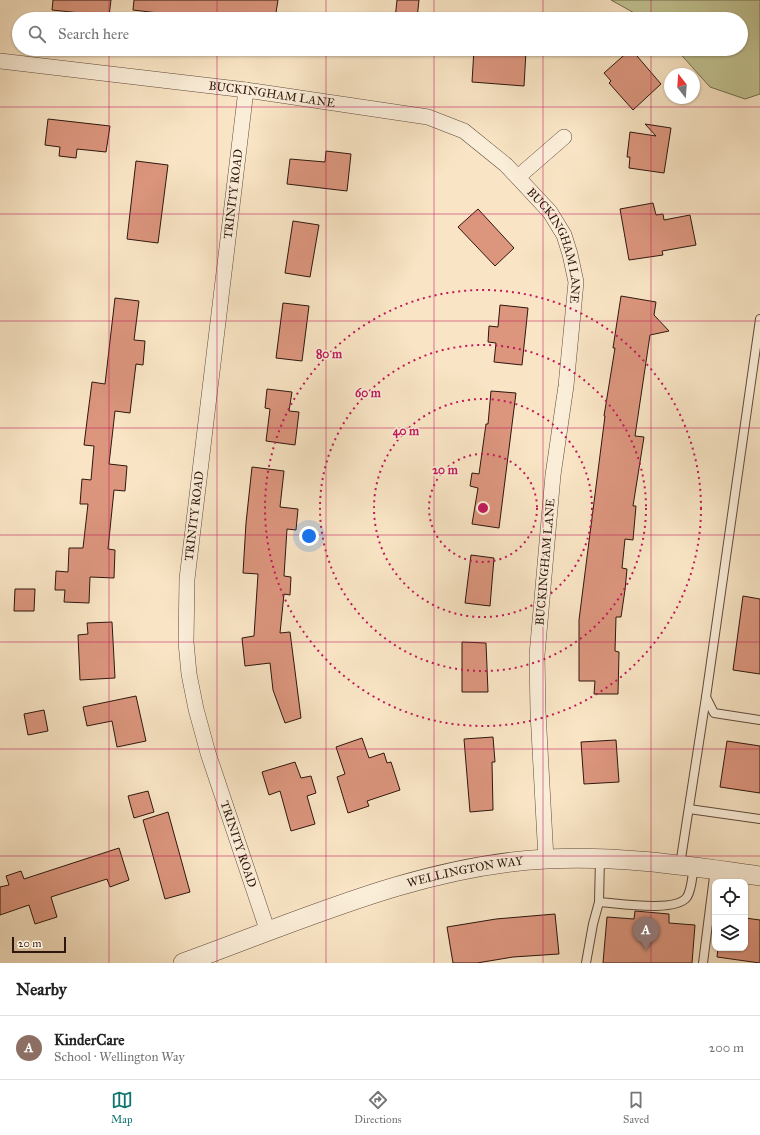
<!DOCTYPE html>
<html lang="en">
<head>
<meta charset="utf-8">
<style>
  :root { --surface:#fff; --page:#f2f2f2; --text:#222; --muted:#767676; --line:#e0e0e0; --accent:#0f766e }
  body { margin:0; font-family:"IM FELL Great Primer",serif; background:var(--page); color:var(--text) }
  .controls { position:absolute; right:12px; bottom:12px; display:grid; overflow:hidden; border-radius:8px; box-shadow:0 1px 3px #0004 }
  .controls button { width:36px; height:36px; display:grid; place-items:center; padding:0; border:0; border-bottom:1px solid var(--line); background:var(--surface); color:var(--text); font:20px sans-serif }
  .compass { position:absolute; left:664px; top:68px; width:36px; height:36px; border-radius:50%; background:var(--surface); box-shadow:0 1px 3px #0004; rotate:343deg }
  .scale { position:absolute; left:12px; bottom:10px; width:54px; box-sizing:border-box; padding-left:4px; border:2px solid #2e160d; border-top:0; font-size:11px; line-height:14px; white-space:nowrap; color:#2e160d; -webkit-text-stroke:3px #fbeed9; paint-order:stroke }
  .you { position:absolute; left:309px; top:536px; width:14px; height:14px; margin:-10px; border:3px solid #fff; border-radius:50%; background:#1a73e8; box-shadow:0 0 0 6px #1a73e833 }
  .badge { display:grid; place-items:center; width:26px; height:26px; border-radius:50%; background:var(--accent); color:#fff; font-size:13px; font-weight:700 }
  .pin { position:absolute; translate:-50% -33px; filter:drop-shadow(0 1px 2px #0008) }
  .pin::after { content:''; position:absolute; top:21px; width:14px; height:12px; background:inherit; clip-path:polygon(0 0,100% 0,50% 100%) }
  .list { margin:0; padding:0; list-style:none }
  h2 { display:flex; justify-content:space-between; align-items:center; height:52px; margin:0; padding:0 16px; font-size:17px }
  h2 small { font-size:13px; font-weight:400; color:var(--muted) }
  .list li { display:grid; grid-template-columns:26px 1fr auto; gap:12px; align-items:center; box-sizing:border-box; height:64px; padding:0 16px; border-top:1px solid var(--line) }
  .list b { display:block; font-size:15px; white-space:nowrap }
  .list p { margin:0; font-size:13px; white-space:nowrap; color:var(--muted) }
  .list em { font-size:13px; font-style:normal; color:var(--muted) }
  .icon { flex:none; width:22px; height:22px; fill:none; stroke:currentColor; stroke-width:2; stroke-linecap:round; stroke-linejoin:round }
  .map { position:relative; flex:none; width:760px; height:963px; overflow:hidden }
  .search { position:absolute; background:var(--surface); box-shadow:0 1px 3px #0004; left:12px; right:12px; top:12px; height:44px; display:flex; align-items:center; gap:10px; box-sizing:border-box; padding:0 14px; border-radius:22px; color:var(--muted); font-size:15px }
  .sheet { height:116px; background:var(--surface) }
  nav { display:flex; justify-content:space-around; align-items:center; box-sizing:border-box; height:56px; border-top:1px solid var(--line); background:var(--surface); font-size:11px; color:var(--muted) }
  nav a { display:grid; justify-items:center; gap:2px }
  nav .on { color:var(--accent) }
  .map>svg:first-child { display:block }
  .green { fill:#c1c392; stroke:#786c50 }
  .building { fill:#dc967e; stroke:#2e160d }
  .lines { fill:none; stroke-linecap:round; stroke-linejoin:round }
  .service-casing { stroke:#614a3b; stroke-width:10 }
  .minor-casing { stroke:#614a3b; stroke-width:16 }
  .tertiary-casing { stroke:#614a3b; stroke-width:20 }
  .service { stroke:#fbeed9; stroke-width:8 }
  .minor { stroke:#fbeed9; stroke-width:15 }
  .tertiary { stroke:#fbeed9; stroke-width:19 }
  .grid { fill:none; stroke:#c2185b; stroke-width:1; stroke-opacity:0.55 }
  .ring { fill:none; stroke:#c2185b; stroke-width:2; stroke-dasharray:2 4 }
  .labels { text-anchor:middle; stroke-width:3; stroke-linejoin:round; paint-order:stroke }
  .street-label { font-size:12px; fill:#2e160d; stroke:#fbeed9 }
  .centre { fill:#c2185b; stroke:#fbeed9; stroke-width:2 }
  .ring-label { font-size:12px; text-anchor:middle; font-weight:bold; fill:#c2185b; stroke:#fbeed9; stroke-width:3; stroke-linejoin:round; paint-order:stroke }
</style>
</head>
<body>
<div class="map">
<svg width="760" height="963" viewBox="0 0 760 963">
  <rect width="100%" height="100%" fill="#f9e5c5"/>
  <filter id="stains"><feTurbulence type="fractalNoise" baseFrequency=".005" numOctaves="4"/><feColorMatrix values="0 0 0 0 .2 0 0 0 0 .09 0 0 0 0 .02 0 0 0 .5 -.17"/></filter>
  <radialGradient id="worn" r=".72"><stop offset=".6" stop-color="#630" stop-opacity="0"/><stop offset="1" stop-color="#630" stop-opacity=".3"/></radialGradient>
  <polygon class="green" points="611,0 760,0 760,94 745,99 710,87 676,49 741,49 741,19 645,19"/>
  <g class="building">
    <polygon points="53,0 111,0 109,16 52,10"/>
    <polygon points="134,0 278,0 275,19 166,19 167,14 133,10"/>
    <polygon points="397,0 419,0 417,19 395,19"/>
    <polygon points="474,49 526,51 524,86 472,82"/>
    <polygon points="631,49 661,84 633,110 609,83 611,81 604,73"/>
    <polygon points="48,119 110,126 106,152 77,149 76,158 59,156 60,147 45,145"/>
    <polygon points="645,124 671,128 664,173 629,168 630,157 627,157 630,132 656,136"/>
    <polygon points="326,151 351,154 347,191 287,184 290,159 325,162"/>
    <polygon points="136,161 168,165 158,243 127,239"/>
    <polygon points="653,203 656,215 663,214 664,220 690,215 696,245 662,251 663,255 629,260 620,209"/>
    <polygon points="478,209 514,248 495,266 458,227"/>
    <polygon points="293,221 319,225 310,277 285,273"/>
    <polygon points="621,296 656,302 654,315 669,331 650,335 635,436 644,437 633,506 636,506 633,540 625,539 622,568 627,569 625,590 621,617 616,617 615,651 619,652 618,694 594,694 595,681 579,681 579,620 605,416 604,416 615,348 613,348"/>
    <polygon points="115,298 139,301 134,340 145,341 143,365 136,364 130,413 115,411 109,464 127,466 125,491 114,490 108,549 115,550 114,578 90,577 89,603 64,602 65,590 55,590 56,571 68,572 69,548 83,548 88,504 80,504 82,479 91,480 94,446 84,445 88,413 92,382 105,384"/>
    <polygon points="283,303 309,306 302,361 276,358"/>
    <polygon points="500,305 528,308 522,365 494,362 496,343 488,342 489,326 498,327"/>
    <polygon points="267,389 292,392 289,411 299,412 295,445 266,441 270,409 265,408"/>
    <polygon points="491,391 516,393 499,528 472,524 478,488 470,486 472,473 479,474 486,424 488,424"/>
    <polygon points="252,467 284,471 280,507 298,509 296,530 287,529 284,576 291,577 290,595 284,594 280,633 290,632 301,718 285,723 273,690 270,663 245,666 242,638 254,636 258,574 243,573 246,523"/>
    <polygon points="471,555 494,558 490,606 465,603"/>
    <polygon points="15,589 35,589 34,611 14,611"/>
    <polygon points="743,596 760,599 760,674 733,670"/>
    <polygon points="112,622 115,678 80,680 78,635 88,634 87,623"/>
    <polygon points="462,642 486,643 488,692 462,692"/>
    <polygon points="136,696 146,741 117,747 112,721 87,726 83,707"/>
    <polygon points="44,710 48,731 28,735 24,714"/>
    <polygon points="493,737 495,762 492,762 493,810 470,812 464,739"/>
    <polygon points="362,738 369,758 384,753 387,763 391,762 400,790 367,801 369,806 348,813 337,777 345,774 336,747"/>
    <polygon points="616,740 619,782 584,784 581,742"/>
    <polygon points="727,741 760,746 760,793 720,787"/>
    <polygon points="295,762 301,778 311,776 316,793 307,796 315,824 291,831 280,791 269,795 262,772"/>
    <polygon points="148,791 154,812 134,818 128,796"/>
    <polygon points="168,812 190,892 165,899 143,820"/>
    <polygon points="119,848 129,880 110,887 107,879 51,897 57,917 35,924 29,905 0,915 0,887 9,885 6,876 21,871 24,879"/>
    <polygon points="635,911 669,914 669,923 695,925 692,963 603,963 607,917 634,919"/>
    <polygon points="555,914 559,954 513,957 477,963 453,963 447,927 496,919"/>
    <polygon points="745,918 760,920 760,963 717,957 718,948 745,948"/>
  </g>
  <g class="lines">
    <defs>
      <g id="service">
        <polyline points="760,319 706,697 714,713 760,720"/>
        <polyline points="689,809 760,819"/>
        <path d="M 600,858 L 599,902 C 617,903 676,913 687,897 C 692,889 692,876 694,866"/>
        <polyline points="680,865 706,697"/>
        <polyline points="586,963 593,924 599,902"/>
        <polyline points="703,963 715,869"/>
      </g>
      <g id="minor">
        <path id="s1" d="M 0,61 L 246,90 L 428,117 L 464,131 L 506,165 L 550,212 L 564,235 L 570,254 L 576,282 L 566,386 L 553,475 L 537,655 L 538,712 L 546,859"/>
        <path id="s2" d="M 246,90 L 187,579 L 186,642 L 189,674 L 196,709 L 208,753 L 268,932"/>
        <polyline points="518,177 564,137"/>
      </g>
      <g id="tertiary">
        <path id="s3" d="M 183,963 C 300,921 421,865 547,859 C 619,855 689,866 760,876"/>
      </g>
    </defs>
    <use href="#service" class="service-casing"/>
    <use href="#minor" class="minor-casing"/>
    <use href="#tertiary" class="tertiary-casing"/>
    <use href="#service" class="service"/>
    <use href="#minor" class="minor"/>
    <use href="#tertiary" class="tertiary"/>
  </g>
  <path class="grid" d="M 109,0 L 109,19M 217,0 L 217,19M 326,0 L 326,19M 434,0 L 434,19M 543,0 L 543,19M 651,0 L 651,19M 109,49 L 109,963M 217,49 L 217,963M 326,49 L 326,963M 434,49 L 434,963M 543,49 L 543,963M 651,49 L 651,963M 0,107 L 760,107M 0,214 L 760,214M 0,321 L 760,321M 0,428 L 760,428M 0,535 L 760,535M 0,642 L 760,642M 0,749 L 760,749M 0,856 L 760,856"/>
  <g class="ring">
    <circle cx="483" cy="508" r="54"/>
    <circle cx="483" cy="508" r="109"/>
    <circle cx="483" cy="508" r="163"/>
    <circle cx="483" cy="508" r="218"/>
  </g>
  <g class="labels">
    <g class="street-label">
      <text dy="4" stroke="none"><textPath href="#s1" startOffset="274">BUCKINGHAM LANE</textPath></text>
      <text transform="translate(233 194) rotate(-83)" y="4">TRINITY ROAD</text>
      <text dy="4" stroke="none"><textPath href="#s1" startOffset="622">BUCKINGHAM LANE</textPath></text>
      <text transform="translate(194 516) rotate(-83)" y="4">TRINITY ROAD</text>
      <text transform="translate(545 562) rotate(-85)" y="4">BUCKINGHAM LANE</text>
      <text dy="4" stroke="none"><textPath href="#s2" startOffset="765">TRINITY ROAD</textPath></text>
      <text dy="4" stroke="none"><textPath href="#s3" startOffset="297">WELLINGTON WAY</textPath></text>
    </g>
  </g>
  <circle cx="483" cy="508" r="6" class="centre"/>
  <g class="ring-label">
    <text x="329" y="358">80 m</text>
    <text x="368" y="397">60 m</text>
    <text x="406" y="435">40 m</text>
    <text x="445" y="474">20 m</text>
  </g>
  <rect width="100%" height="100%" filter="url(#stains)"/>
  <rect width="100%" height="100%" fill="url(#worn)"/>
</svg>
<div class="controls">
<button><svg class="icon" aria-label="locate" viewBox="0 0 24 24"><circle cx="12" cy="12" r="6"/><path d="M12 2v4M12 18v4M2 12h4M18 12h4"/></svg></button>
<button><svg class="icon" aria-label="layers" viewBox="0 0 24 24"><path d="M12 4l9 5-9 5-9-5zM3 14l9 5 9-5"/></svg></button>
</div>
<svg class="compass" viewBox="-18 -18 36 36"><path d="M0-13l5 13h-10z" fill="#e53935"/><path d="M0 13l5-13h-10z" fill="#767676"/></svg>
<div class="scale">20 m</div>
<div class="you"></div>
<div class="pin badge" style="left:646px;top:950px;background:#8d6e63">A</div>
<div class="search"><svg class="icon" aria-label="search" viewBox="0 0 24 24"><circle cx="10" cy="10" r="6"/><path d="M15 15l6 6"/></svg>Search here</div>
</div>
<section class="sheet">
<h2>Nearby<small></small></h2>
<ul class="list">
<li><span class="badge" style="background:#8d6e63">A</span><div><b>KinderCare</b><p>School · Wellington Way</p></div><em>200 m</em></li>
</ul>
</section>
<nav>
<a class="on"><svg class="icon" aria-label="map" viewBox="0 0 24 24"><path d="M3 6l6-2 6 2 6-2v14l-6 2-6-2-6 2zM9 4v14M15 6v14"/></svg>Map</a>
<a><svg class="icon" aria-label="directions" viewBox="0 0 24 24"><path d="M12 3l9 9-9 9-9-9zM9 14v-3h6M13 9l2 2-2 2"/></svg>Directions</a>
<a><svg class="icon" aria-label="saved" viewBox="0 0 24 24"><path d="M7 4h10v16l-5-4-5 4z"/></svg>Saved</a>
</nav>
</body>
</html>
